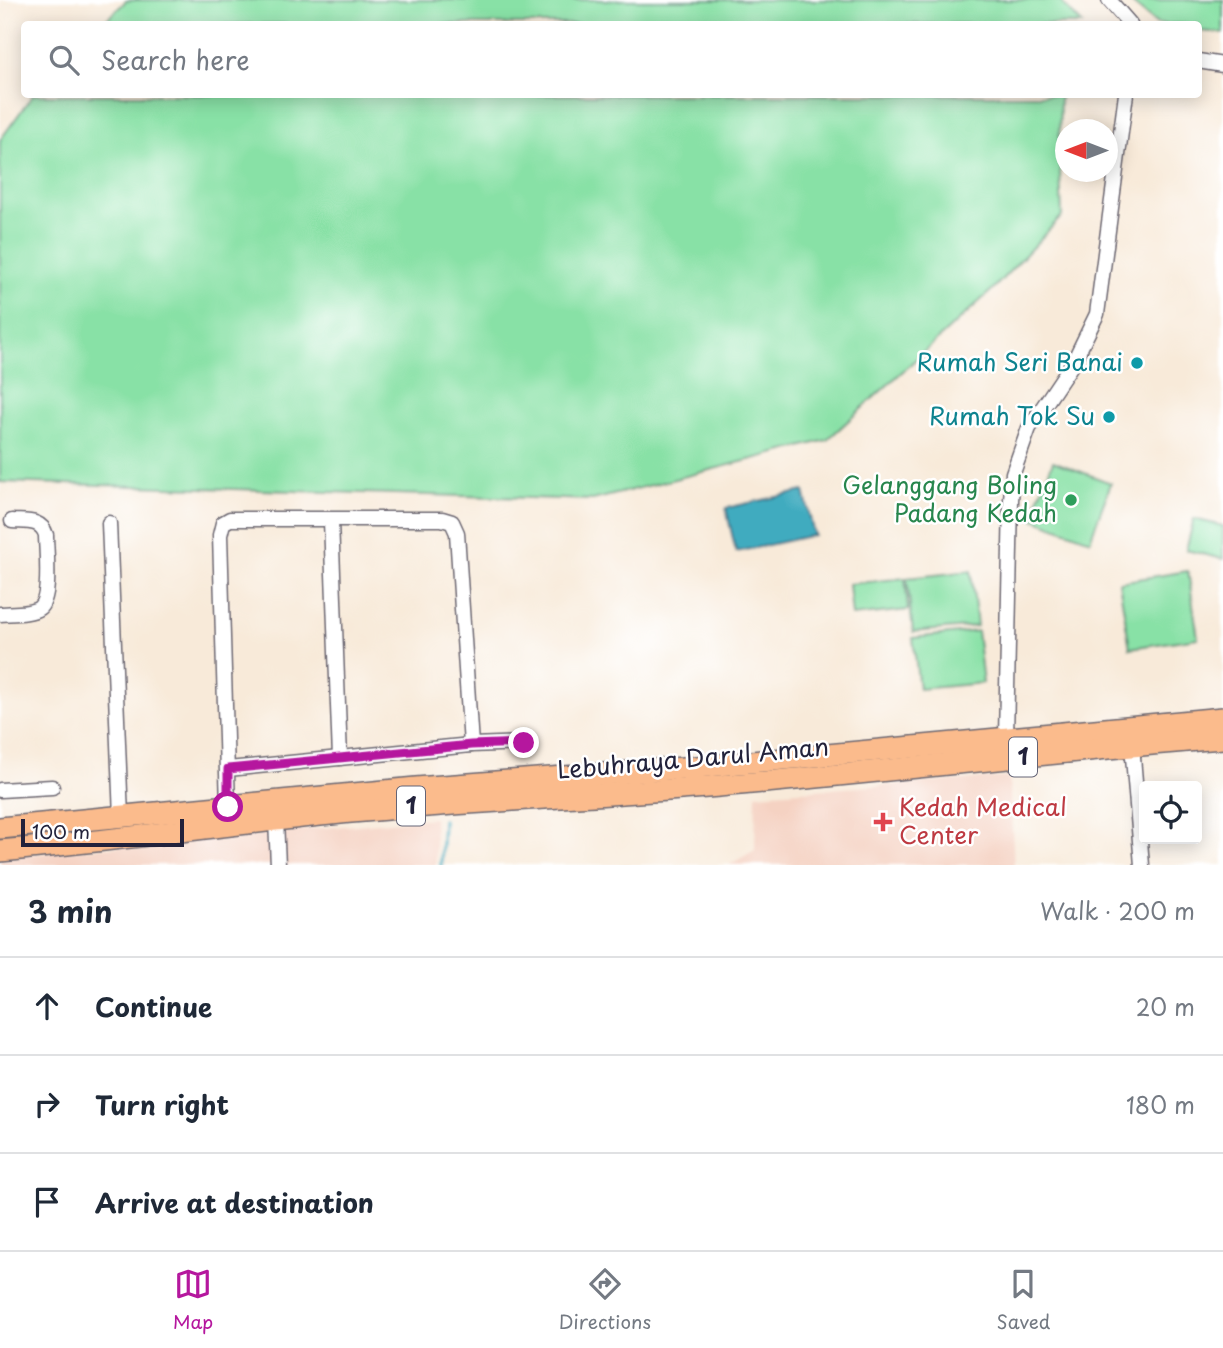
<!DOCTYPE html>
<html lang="en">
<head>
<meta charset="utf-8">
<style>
  :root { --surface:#fff; --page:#f2f2f3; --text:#1f2937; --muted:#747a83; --line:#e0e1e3; --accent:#b5179e }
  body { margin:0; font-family:"Playpen Sans",sans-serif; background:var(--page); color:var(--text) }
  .controls { position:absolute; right:21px; bottom:21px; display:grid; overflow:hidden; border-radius:7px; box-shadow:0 4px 18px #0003 }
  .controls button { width:63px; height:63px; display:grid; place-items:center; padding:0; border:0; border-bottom:2px solid var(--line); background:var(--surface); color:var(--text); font:35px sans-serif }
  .compass { position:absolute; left:1055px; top:119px; width:63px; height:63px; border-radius:50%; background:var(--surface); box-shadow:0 4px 18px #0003; rotate:270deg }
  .scale { position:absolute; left:21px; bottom:18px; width:163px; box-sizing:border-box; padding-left:7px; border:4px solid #22223b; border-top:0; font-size:19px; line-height:24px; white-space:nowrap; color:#22223b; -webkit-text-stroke:5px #fff; paint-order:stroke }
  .stop { position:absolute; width:21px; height:21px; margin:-16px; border:5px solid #b5179e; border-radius:50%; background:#fff }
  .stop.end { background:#b5179e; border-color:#fff; box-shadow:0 2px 7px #0008 }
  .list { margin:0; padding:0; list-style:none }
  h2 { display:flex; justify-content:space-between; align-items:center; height:91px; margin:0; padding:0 28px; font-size:30px }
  h2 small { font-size:23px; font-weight:400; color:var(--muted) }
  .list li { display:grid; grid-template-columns:46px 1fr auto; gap:21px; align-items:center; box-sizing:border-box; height:98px; padding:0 28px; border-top:2px solid var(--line) }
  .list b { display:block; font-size:26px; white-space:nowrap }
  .list em { font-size:23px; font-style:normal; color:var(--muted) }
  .icon { flex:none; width:38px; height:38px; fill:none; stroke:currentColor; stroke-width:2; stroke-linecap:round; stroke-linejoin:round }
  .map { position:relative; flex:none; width:1223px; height:865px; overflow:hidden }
  .search { position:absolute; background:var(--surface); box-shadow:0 4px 18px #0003; left:21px; right:21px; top:21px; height:77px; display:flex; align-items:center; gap:18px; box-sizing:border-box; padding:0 24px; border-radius:7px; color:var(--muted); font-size:26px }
  .sheet { height:385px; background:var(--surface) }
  nav { display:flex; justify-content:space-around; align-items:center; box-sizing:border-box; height:98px; border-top:2px solid var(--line); background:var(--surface); font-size:19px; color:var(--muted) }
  nav a { display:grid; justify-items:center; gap:4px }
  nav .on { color:var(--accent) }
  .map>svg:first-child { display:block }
  .built { fill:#f5d2c2 }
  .green { fill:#88e1a6; stroke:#558270; stroke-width:2 }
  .water { fill:#40abbf; stroke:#31667d; stroke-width:2 }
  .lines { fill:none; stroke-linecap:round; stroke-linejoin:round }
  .stream { stroke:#40abbf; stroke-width:3.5 }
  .minor-casing { stroke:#6d6872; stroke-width:17 }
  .highway-casing { stroke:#6d6872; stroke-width:24 }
  .minor { stroke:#fff; stroke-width:14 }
  .highway { stroke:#fbbb8c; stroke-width:21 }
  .route { stroke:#b5179e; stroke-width:9 }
  .culture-dot { fill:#0f9aa8; stroke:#fff; stroke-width:2.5 }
  .leisure-dot { fill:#2e9e5b; stroke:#fff; stroke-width:2.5 }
  .health-dot { fill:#e0444e; stroke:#fff; stroke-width:2.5 }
  .labels { text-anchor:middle; stroke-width:5; stroke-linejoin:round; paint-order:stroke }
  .shield { fill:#fff; stroke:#646476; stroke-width:2 }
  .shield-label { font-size:23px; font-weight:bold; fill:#22223b }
  .culture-label { font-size:24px; fill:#0d838f; stroke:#fff; text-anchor:end }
  .leisure-label { font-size:24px; fill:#27864d; stroke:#fff; text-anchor:end }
  .street-label { font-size:24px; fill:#22223b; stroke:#fff }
  .health-label { font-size:24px; fill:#be3a42; stroke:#fff; text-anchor:start }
</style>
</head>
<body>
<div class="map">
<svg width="1223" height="865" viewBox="0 0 1223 865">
  <rect width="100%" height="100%" fill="#fff"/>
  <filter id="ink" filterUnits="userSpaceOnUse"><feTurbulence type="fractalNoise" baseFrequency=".0143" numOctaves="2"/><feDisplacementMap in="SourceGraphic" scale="14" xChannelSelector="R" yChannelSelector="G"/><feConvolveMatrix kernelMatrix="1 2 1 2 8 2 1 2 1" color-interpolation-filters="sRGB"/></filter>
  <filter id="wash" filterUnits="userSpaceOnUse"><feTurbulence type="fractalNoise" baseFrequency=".00686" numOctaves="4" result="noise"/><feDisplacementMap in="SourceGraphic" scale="28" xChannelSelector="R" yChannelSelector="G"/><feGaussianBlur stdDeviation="1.57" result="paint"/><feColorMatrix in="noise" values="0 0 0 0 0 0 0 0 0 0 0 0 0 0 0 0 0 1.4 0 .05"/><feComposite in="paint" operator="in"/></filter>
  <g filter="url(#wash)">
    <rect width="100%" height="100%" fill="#f8ead9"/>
    <g class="built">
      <polygon points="1009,777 1014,865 729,865 755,850 756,794"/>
      <polygon points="434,818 436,865 0,865 0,857"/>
    </g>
    <g class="green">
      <polygon points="136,0 1059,0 1082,24 102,24 126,1"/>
      <polygon points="1128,0 1223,0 1223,33 1199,31 1198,24 1157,24"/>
      <polygon points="33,95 1060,95 1059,148 1062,216 992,290 827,440 593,500 0,482 0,140"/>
      <polygon points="1053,461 1111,483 1090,540 1031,518"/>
      <polygon points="1194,519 1223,526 1223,559 1186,550"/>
      <polygon points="971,571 977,626 913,632 907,578"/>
      <polygon points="1188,571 1198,638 1130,648 1119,582"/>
      <polygon points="905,578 908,610 852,616 849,584"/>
      <polygon points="977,631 983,683 919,689 913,638"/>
    </g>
    <polygon class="water" points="804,491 814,535 736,552 726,508"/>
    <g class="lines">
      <polyline class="stream" points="441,865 443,820"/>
    </g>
  </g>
  <g filter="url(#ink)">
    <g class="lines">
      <defs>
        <g id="minor">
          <polyline points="1109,0 1130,24"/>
          <polyline points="1198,61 1223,65"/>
          <polyline points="331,521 340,758"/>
          <polyline points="109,523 121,817"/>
          <path d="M 0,614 C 11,613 31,614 39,608 C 52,598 46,551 46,535 C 41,519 27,522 12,521"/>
          <polyline points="1006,737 1011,500 1013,473 1029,428 1074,361 1097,314 1126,94"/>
          <polyline points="1132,745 1142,865"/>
          <polyline points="228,769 471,745 524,743"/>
          <polyline points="0,790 52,787"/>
          <polyline points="228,807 220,535 223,523 230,519 442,519 452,522 457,533 471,745"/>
          <polyline points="276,820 278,865"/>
        </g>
        <g id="highway">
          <polyline points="0,828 416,788 697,767 1223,718"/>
          <path d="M 0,851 C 111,841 221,825 331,814 C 460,801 590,797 719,786 C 887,772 1055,751 1223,738"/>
        </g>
      </defs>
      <use href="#minor" class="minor-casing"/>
      <use href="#highway" class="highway-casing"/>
      <use href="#minor" class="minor"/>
      <use href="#highway" class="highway"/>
    </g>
  </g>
  <g class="lines" filter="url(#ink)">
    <polyline class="route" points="228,807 228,769 471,745 524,743"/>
  </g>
  <g class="culture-dot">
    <circle cx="1137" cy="363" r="7"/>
    <circle cx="1109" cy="417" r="7"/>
  </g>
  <circle class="leisure-dot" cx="1071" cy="500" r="7"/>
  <path class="health-dot" d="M879.5 811.5h7v7h7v7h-7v7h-7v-7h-7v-7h7z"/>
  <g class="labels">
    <g class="shield">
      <rect x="1009" y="737.5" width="28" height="39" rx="5"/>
      <rect x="397" y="786.5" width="28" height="39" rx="5"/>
    </g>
    <g class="shield-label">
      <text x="1023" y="765">1</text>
      <text x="411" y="814">1</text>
    </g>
    <g class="culture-label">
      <text x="1123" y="371">Rumah Seri Banai</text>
      <text x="1095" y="425">Rumah Tok Su</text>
    </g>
    <g class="leisure-label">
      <text x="1057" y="494">Gelanggang Boling<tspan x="1057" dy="28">Padang Kedah</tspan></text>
    </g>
    <g class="street-label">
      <text transform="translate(693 759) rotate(-5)" y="8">Lebuhraya Darul Aman</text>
    </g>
    <g class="health-label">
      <text x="899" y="816">Kedah Medical<tspan x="899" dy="28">Center</tspan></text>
    </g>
  </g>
</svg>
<div class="controls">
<button><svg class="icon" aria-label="locate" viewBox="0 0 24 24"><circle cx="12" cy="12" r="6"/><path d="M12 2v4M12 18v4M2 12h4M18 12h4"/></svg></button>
</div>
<svg class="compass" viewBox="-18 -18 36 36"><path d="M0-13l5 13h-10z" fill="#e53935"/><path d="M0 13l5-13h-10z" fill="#747a83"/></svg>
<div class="scale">100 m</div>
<div class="stop" style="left:228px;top:807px"></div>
<div class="stop end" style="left:524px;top:743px"></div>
<div class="search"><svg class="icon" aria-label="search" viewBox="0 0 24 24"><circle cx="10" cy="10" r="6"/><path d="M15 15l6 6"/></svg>Search here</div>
</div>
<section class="sheet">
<h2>3 min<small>Walk · 200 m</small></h2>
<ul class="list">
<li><svg class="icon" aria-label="ahead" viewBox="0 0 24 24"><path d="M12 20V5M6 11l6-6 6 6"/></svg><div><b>Continue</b></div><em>20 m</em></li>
<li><svg class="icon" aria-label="right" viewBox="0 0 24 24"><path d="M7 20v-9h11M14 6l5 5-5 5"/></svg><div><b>Turn right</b></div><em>180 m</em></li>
<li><svg class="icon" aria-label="arrive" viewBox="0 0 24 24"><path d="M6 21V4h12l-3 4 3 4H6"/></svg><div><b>Arrive at destination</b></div></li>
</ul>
</section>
<nav>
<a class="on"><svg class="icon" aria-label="map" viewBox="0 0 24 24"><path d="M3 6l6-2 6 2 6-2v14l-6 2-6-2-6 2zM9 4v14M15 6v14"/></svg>Map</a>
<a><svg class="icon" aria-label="directions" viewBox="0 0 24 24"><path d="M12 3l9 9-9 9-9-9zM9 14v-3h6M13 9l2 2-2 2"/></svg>Directions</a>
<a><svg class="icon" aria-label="saved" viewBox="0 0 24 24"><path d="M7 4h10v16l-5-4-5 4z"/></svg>Saved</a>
</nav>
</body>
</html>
